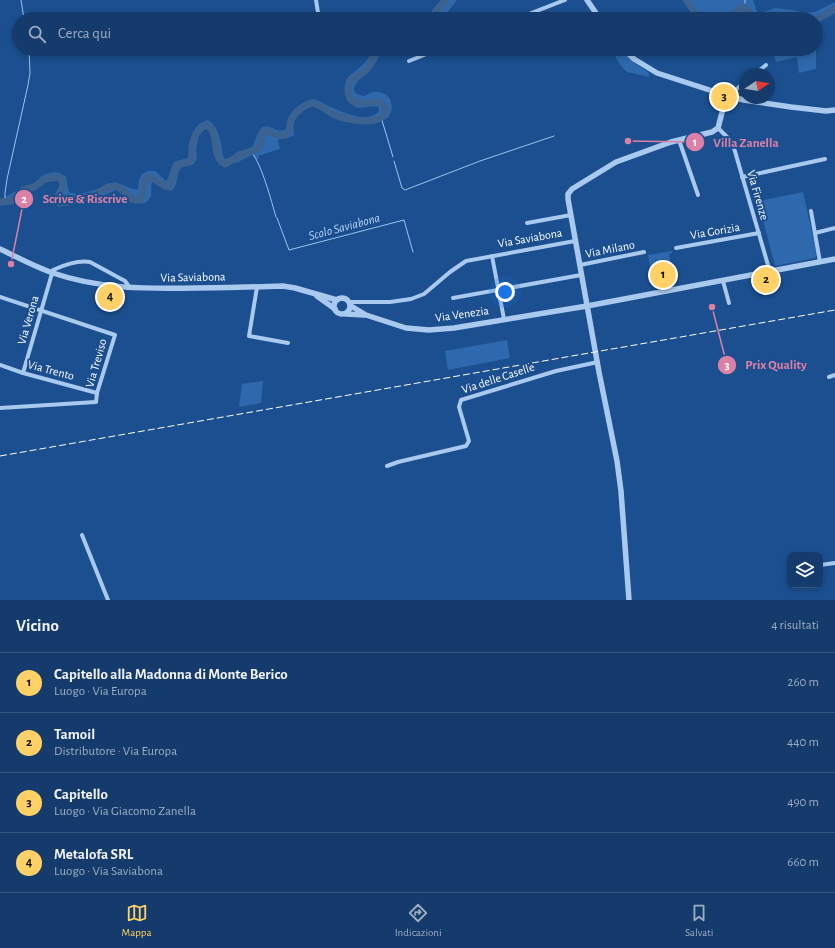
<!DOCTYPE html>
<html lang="it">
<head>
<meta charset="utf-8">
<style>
  :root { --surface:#143b6b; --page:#214673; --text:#f1f3f6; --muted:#9dadc1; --line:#33557e; --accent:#ffd166 }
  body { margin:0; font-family:"Alegreya Sans",sans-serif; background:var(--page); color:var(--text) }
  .controls { position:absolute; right:12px; bottom:12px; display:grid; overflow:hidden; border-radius:8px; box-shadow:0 2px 6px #0003 }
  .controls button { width:36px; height:36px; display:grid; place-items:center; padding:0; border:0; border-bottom:1px solid var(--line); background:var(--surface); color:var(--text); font:20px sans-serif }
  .compass { position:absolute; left:739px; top:68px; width:36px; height:36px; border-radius:50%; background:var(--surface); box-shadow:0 2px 6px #0003; rotate:78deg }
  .you { position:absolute; left:505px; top:292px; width:14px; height:14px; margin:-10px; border:3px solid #fff; border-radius:50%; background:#1a73e8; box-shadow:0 0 0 6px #1a73e833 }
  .badge { display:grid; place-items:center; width:26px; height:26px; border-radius:50%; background:var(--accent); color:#111; font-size:13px; font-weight:700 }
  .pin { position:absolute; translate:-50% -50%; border:2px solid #fff; box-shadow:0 1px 4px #0006 }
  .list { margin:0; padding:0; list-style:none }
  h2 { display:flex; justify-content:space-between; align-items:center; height:52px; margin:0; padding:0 16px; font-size:17px }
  h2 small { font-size:13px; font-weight:400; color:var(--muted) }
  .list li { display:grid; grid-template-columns:26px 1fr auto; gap:12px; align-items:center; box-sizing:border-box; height:60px; padding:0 16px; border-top:1px solid var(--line) }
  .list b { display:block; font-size:15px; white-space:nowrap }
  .list p { margin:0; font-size:13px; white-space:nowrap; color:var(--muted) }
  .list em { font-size:13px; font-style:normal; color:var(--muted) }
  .icon { flex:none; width:22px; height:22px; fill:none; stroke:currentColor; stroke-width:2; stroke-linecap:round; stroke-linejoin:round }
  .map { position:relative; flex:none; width:835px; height:600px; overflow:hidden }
  .search { position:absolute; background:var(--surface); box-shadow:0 2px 6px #0003; left:12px; right:12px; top:12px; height:44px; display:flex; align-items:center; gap:10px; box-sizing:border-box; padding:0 14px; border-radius:22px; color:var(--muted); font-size:15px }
  .sheet { height:292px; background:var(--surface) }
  nav { display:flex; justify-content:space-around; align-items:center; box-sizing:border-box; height:56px; border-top:1px solid var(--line); background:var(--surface); font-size:11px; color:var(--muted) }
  nav a { display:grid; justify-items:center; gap:2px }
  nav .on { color:var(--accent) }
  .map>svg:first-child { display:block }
  .green { fill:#2e69ad }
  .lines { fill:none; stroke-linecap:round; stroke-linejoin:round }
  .stream { stroke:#9cc4f0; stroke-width:1 }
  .river { stroke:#3c6290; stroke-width:7 }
  .minor { stroke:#a9c9ee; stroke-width:4 }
  .tertiary { stroke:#a9c9ee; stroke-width:5.5 }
  .rail { stroke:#fff; stroke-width:1; stroke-dasharray:7 3; stroke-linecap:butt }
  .labels { text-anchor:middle; stroke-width:4; stroke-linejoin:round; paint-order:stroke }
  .street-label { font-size:12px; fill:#fff; stroke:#1b4f8f }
  .water-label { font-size:13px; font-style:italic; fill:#b5d3f5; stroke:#1b4f8f }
  .leader { fill:none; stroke:#dd80a5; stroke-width:1.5 }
  .callout-dot { fill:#dd80a5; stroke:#1b4f8f; stroke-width:1.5 }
  .mark-label { font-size:12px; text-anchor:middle; font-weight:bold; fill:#fff }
  .callout-label { font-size:13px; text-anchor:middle; font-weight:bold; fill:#dd80a5; stroke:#1b4f8f; stroke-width:4; stroke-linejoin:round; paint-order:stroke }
</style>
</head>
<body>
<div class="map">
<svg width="835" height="600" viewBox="0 0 835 600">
  <rect width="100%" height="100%" fill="#1b4f8f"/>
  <g class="green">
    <polygon points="441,0 457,0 442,19 425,19"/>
    <polygon points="684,0 753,0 758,14 775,8 793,10 804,13 815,12 835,2 835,11 816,22 816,48 816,19 749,19 745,12 734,19 695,19 692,11"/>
    <path d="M 373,49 L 383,49 C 380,55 377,61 373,66 C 368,73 339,92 364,96 C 367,95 370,92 373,92 C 395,89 398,117 380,122 C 370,125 340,120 331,116 C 324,112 322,105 313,105 C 306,108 294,117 293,125 C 293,129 294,131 294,135 C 288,139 282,137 278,140 L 280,149 L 258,156 L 259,159 L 256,159 L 252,155 L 236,163 L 221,165 L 212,130 L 209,127 L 205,127 L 199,134 L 196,149 L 197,158 L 194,164 C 190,165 184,165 181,168 C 175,174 180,184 171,191 L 163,188 L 152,182 C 150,187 153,193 150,198 C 143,212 123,194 116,190 L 98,198 L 86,199 L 67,206 L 60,205 L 54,199 L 55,194 L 60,186 L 59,179 L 48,180 L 36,190 L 22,194 L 17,201 L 13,203 L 0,206 L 0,200 L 25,186 L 33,184 L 43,175 L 54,172 L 60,173 L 66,177 L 69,192 C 81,198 100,187 111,184 C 124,181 130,191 138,189 L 139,180 L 142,174 L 148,171 L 155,171 L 166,181 C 170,177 171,168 174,162 L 188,158 C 190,144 190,124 208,120 C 220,128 221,143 223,156 L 225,159 L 230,158 L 237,152 L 252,147 C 255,143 258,129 263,127 C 270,124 277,133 285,130 C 287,126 287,122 289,118 C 293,107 303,102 314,99 C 329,105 366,128 379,111 L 378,107 C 370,104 361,111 354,106 C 345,101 342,88 347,79 C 349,75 355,72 358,69 C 365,63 370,57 373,49 Z"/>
    <polygon points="611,49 620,49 632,61 649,73 649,77 627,72 621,66"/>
    <polygon points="772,49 816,49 816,69 799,73 797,57 776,62"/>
    <polygon points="803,192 817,255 815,258 775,266 758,201"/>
    <polygon points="672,251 672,253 669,254 674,282 653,285 648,255"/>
    <polygon points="507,340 510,358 448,370 445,351"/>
    <polygon points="263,381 261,403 239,407 242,384"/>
  </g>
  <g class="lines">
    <g class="stream">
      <polyline points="21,0 24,19"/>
      <polyline points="745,0 745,7"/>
      <polyline points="381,117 393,157"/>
      <path d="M 252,153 C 262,165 271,200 276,217"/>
      <polyline points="394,161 402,188 405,190 480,161 554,136"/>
      <polyline points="5,202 5,193 7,179 28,85 30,73 29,49"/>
      <polyline points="277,218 289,250 404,220 413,252"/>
    </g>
    <g class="river">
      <polyline points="686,0 694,11 697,19"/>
      <polyline points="431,19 436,11 446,0"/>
      <path d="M 730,19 C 735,14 737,7 745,7 L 753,19"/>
      <path d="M 769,19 C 775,12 790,17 798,19"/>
      <polyline points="816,20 835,9"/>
      <path d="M 0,202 L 12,201 L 23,190 L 34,187 L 45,179 L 59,177 L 62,180 L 63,186 L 57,199 L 59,203 L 93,196 L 108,187 L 116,186 L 123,190 L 132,199 L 136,200 L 140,200 C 145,192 141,182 149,176 L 165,186 L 169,187 L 176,166 L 179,164 L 190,162 C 193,158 192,154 192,149 C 192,139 197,130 206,125 C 221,131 210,157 225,164 C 230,162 234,158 239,156 C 250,151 264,152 261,135 L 263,132 C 272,130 277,138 286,135 C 291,131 289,126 291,120 C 294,112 304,106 311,103 C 321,104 325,110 333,114 C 346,120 383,128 386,109 C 384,106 382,103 379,102 C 375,101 370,103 366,103 C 348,105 346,95 350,81 L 366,70 L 371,63 L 377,49"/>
    </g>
    <g class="minor">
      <polyline points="316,0 319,19"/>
      <polyline points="516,19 565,0"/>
      <polyline points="409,61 439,49"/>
      <polyline points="755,74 766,65"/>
      <polyline points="728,96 745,82"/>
      <polyline points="718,128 728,138 734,148 770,272"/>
      <polyline points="679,140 698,195"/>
      <polyline points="742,177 825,159"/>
      <polyline points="811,211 820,262"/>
      <polyline points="527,223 571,215"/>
      <polyline points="815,233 835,228"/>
      <polyline points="676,248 759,233"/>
      <polyline points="492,256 504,319"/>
      <polyline points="580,265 644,252"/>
      <polyline points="723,281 729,303"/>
      <polyline points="257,287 249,336 288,343"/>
      <polyline points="0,297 115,335 97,393 96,402 0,408"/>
      <polyline points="453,298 581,275"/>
      <polyline points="349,302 390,302 411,299 424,294 450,272 466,261 575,241"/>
      <polyline points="0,365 23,373 97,393"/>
      <path d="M 23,373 L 53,270 C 64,265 78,260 90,262 L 125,281 L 128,285 L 128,288"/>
      <polyline points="829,377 835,375"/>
      <polyline points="387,466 398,462 466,446 469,441 459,407 461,400 556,371 598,362"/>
      <polyline points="82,535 108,600"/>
      <polyline points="820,565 835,563"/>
    </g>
    <g class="tertiary">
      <polyline points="587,0 600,19"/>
      <polyline points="624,49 634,59 657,73 728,96 744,100 791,107 826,111 835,110"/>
      <path d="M 0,249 C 17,257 35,267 53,273 C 99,289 147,289 195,288 C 224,288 254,287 283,286 L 295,288 L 337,300"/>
      <polyline points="317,296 335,309"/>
      <circle cx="342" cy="306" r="8"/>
      <polyline points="351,306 366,315 406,328 429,330 454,328 587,306 835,259"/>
      <polyline points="346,314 364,315"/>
      <polyline points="629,600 621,491 617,461 599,372 568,199 568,194 572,189 616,162 671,142 712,132 718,128 725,101 728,96"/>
    </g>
    <polyline class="rail" points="0,456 835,310"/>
  </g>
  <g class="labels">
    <g class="street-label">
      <text transform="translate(758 195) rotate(74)" y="4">Via Firenze</text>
      <text transform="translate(715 231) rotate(-10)" y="4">Via Gorizia</text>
      <text transform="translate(530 238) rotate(-10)" y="4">Via Saviabona</text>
      <text transform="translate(610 249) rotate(-11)" y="4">Via Milano</text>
      <text transform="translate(193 277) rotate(-1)" y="4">Via Saviabona</text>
      <text transform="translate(462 314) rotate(-8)" y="4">Via Venezia</text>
      <text transform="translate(28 320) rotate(-74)" y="4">Via Verona</text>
      <text transform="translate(96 363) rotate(-74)" y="4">Via Treviso</text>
      <text transform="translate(51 370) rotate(15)" y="4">Via Trento</text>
      <text transform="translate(498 378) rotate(-18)" y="4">Via delle Caselle</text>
    </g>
    <g class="water-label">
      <text transform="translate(344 226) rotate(-15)" y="5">Scolo Saviabona</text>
    </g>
  </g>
  <path class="leader" d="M628 141L695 142M11 264L24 199M712 307L727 365"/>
  <g class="callout-dot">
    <circle cx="628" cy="141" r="4"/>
    <circle cx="11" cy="264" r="4"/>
    <circle cx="712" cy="307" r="4"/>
    <circle cx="695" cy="142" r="10"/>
    <circle cx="24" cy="199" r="10"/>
    <circle cx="727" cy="365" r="10"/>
  </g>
  <g class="mark-label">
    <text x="695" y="146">1</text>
    <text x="24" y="203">2</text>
    <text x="727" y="369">3</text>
  </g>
  <g class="callout-label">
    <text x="746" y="147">Villa Zanella</text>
    <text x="85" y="203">Scrive &amp; Riscrive</text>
    <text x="776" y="369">Prix Quality</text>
  </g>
</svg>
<div class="controls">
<button><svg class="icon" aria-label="layers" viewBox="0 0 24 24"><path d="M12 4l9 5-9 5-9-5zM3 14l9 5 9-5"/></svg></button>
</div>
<svg class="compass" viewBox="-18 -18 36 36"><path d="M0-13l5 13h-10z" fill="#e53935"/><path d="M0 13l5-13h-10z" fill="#9dadc1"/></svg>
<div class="you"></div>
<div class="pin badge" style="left:663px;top:275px">1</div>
<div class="pin badge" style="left:766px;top:280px">2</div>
<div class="pin badge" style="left:724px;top:97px">3</div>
<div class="pin badge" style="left:110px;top:297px">4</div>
<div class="search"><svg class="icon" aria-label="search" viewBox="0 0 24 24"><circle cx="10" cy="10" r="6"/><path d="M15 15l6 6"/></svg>Cerca qui</div>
</div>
<section class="sheet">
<h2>Vicino<small>4 risultati</small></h2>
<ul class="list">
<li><span class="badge">1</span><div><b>Capitello alla Madonna di Monte Berico</b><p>Luogo · Via Europa</p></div><em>260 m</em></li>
<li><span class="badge">2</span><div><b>Tamoil</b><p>Distributore · Via Europa</p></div><em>440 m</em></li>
<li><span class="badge">3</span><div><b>Capitello</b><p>Luogo · Via Giacomo Zanella</p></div><em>490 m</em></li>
<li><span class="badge">4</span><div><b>Metalofa SRL</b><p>Luogo · Via Saviabona</p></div><em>660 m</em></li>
</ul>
</section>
<nav>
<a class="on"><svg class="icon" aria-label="map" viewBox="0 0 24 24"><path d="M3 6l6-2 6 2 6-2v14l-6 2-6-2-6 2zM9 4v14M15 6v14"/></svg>Mappa</a>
<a><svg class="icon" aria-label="directions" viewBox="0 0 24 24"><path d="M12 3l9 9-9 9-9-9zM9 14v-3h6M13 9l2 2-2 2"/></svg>Indicazioni</a>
<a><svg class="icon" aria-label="saved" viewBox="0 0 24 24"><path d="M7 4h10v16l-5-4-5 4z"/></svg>Salvati</a>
</nav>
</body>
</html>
